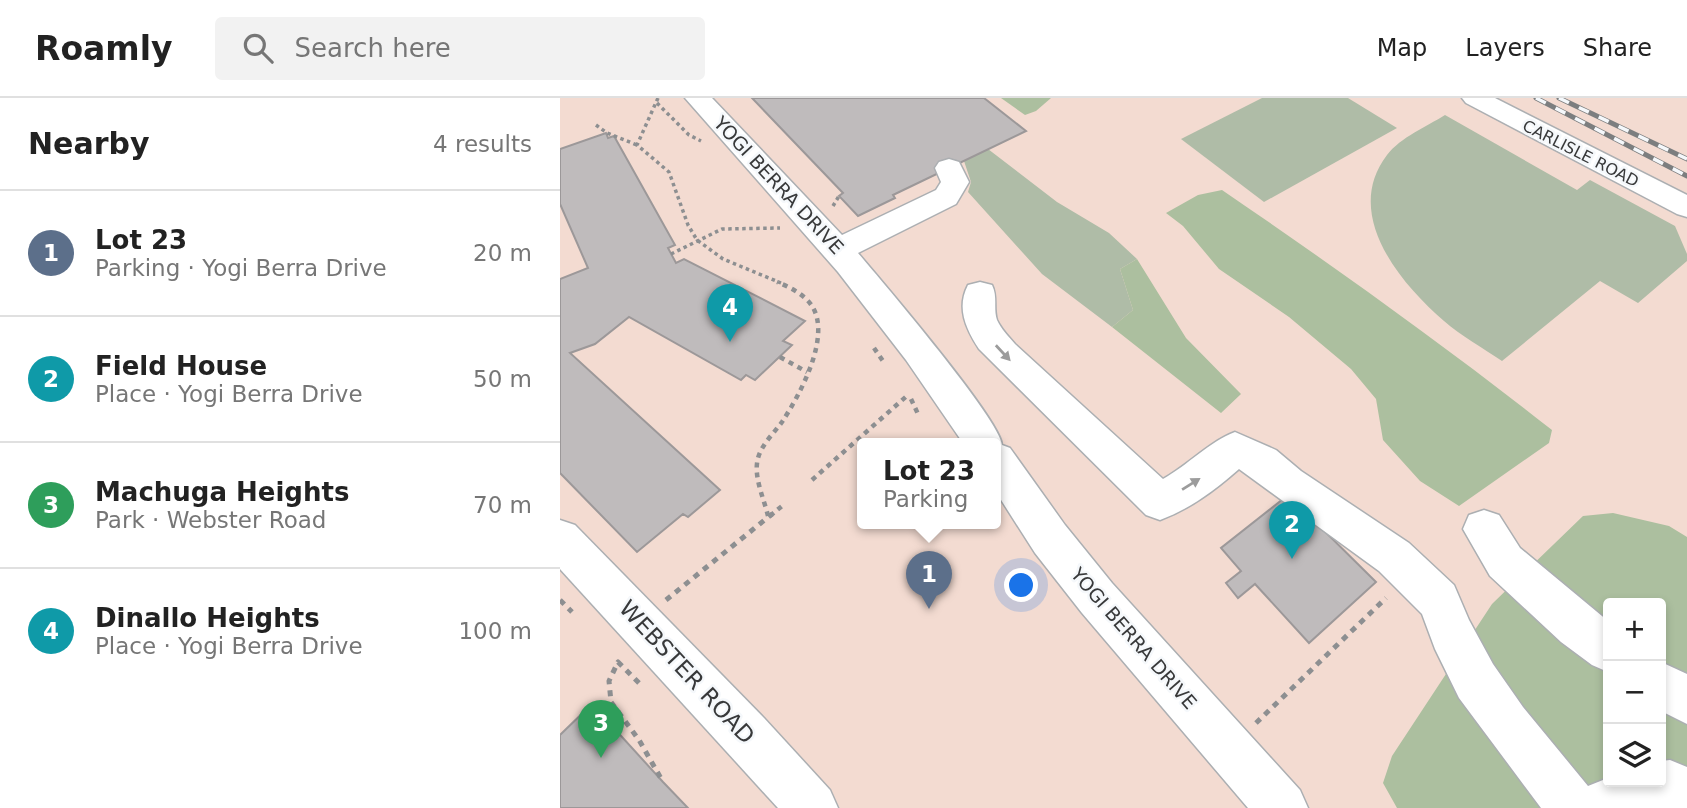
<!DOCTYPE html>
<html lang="en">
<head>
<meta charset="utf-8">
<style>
  :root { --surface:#fff; --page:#f2f2f2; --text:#222; --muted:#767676; --line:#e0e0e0; --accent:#377c89 }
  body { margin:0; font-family:"DejaVu Sans",sans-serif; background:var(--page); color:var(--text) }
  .controls { position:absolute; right:21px; bottom:21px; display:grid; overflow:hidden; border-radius:7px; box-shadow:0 4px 10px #0003 }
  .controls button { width:63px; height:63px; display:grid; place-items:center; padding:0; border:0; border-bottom:2px solid var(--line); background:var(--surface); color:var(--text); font:35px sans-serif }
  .you { position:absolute; left:462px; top:488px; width:24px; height:24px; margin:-18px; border:5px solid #fff; border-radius:50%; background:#1a73e8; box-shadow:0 0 0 10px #1a73e833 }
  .badge { display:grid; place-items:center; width:46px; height:46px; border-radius:50%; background:var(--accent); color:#fff; font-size:23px; font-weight:700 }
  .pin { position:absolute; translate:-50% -58px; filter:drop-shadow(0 2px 4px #0008) }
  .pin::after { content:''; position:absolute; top:37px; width:24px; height:21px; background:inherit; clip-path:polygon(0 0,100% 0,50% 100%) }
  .popup { position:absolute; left:297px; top:340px; width:144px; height:91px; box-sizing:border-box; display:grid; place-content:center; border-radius:7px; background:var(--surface); filter:drop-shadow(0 2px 5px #0005); font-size:23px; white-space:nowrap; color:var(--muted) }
  .popup b { font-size:26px; color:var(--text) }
  .popup::after { content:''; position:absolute; left:50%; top:100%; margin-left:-14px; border:14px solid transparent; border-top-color:var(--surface) }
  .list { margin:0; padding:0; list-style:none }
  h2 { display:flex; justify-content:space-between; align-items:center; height:91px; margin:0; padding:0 28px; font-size:30px }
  h2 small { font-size:23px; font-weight:400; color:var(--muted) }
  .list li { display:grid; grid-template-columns:46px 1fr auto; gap:21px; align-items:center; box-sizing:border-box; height:126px; padding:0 28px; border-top:2px solid var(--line) }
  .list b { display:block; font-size:26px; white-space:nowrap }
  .list p { margin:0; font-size:23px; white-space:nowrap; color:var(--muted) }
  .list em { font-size:23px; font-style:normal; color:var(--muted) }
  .icon { flex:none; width:38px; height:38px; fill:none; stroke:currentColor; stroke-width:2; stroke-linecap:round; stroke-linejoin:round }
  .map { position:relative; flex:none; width:1127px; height:710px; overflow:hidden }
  header { display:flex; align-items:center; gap:42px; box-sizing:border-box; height:98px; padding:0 35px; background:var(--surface); border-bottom:2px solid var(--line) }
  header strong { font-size:33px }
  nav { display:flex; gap:38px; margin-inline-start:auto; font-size:24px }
  .search { width:490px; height:63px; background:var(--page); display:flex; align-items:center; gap:18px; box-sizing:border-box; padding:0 24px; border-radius:7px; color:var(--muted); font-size:26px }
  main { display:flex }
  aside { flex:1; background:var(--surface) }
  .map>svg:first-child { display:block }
  .education { fill:#f3dbd1; fill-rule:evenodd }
  .green { fill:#afbca7 }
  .forest { fill:#acbf9f; fill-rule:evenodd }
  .building { fill:#bfbbbc; stroke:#9c9899; stroke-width:2 }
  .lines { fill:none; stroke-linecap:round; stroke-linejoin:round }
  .minor-casing { stroke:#acafb2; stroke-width:3 }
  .path-far2 { stroke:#8d8f91; stroke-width:3.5; stroke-dasharray:3.5 3.5; stroke-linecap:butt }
  .path-far1 { stroke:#8d8f91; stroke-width:4.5; stroke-dasharray:5 5; stroke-linecap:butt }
  .path { stroke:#8d8f91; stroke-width:5; stroke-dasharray:6 6; stroke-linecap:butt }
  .minor { fill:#fff; fill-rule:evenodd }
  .rail-casing { stroke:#7c7e7f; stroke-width:5 }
  .rail { stroke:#f5f8fb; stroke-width:3.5; stroke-dasharray:11; stroke-linecap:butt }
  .oneway { fill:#9c9c9c }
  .labels { text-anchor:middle; stroke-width:5; stroke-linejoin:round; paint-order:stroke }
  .far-street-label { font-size:16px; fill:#38393a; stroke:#f5f8fb }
  .street-label { font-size:19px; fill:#38393a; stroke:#f5f8fb }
  .near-street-label { font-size:23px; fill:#38393a; stroke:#f5f8fb }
</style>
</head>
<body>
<header>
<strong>Roamly</strong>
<div class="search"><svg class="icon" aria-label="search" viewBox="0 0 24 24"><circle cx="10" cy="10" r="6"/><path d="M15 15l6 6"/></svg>Search here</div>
<nav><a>Map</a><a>Layers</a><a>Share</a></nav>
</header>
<main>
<aside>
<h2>Nearby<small>4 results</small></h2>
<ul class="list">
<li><span class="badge" style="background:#5c6f8a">1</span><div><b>Lot 23</b><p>Parking · Yogi Berra Drive</p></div><em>20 m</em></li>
<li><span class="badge" style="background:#0f9aa8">2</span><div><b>Field House</b><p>Place · Yogi Berra Drive</p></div><em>50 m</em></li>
<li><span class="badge" style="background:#2e9e5b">3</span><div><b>Machuga Heights</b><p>Park · Webster Road</p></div><em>70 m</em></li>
<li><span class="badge" style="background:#0f9aa8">4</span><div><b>Dinallo Heights</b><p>Place · Yogi Berra Drive</p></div><em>100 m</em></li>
</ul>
</aside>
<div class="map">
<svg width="1127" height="710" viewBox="0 0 1127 710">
  <rect width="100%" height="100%" fill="#e7eaed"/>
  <path class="education" d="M 0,0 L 1127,0 L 1127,710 L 0,710 ZM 302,345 L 436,345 L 436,425 L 302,425 ZM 1048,505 L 1101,505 L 1101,684 L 1048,684 Z"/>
  <g class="green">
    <polygon points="702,0 788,0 837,30 704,104 621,41"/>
    <path d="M 885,17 L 1017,92 L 1030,82 L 1115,128 L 1127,156 L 1127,163 L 1078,205 L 1040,183 L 942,263 C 923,250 901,238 884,223 C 840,185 782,116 827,57 C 841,39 866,29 885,17 Z"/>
    <polygon points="428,51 497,104 549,135 577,161 560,171 573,212 552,229 482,176 408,94 411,84 404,63"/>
  </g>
  <g class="forest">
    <polygon points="441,0 491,0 476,13 465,17"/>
    <path d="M 662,92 C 775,169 885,248 992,332 L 989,345 L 899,408 L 860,383 L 823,342 L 816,301 L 791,271 L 729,219 L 659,171 L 623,128 L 606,115 L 638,97 Z"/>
    <polygon points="577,161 626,240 681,296 661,315 552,229 573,212 560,171"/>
    <path d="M 1053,415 L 1109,428 L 1127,439 L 1127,710 L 837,710 L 823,685 L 832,658 L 932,506 L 1023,418 ZM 1048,505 L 1101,505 L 1101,684 L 1048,684 Z"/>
  </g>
  <g class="building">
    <polygon points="192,0 424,0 466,33 333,97 335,100 298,118 279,98 283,95"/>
    <polygon points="46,35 48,40 54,38 115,147 108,150 116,165 124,161 245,223 223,243 232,247 195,282 186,277 181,282 69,219 35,246 10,255 160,392 128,419 123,416 77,454 0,375 0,181 28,170 0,106 0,51"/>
    <polygon points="728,397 816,484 749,545 695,486 678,500 666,485 681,473 661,450"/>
    <polygon points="32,606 103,684 128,710 0,710 0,637"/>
  </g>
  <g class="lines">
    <defs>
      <g id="minor">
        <path d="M 125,0 L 152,0 L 282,137 L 376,92 L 381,84 L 375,70 L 379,64 L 389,61 L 399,64 L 409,84 L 396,106 L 298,155 C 321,182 441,323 442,347 L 450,350 L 505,427 L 552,485 L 740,692 L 748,710 L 688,710 L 522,515 L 475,455 L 436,394 L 436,345 L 403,345 L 346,262 L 278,174 Z"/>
        <polygon points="902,0 935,0 1127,97 1127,119 1117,116 906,5"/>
        <path d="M 420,184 L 432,187 C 438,199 433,210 437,222 C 441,231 449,239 455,246 L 603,381 C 628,367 649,344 675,334 L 716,352 L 741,373 L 849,445 L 894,487 L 909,522 L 933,566 L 963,609 L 1028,688 L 1048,680 L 1048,684 L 1101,684 L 1101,663 L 1110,662 L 1127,669 L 1127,710 L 981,710 L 899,600 L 875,551 L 862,516 L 819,473 L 679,371 C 655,392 630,411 600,422 L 586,417 L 419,251 C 406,231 396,210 408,187 Z"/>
        <polygon points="924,412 939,417 960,450 1048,523 1048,574 1032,567 1001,544 930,478 903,431 909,417"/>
        <polygon points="0,422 15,427 204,620 270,692 278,710 218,710 0,471"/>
        <polygon points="1101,564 1127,576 1127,626 1101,613"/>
      </g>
    </defs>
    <use href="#minor" class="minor-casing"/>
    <g class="path-far2">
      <polyline points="98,0 77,47 109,74 128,127 137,142 163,161 221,185"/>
      <polyline points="97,5 129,37 141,43"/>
      <polyline points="36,27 47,35 77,47"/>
      <polyline points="273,108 279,98"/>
      <polyline points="111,156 162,131 220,130"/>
    </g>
    <g class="path-far1">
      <polyline points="314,250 325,266"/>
      <polyline points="220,259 247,274"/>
      <polyline points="351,301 358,316"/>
      <polyline points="252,382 349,296"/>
      <path d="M 208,418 C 204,400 193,379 198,360 C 202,346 214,335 222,324 C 239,298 272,239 252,208 C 245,197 230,189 217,184"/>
      <polyline points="210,418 222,408"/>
    </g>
    <g class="path">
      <polyline points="0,502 12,514"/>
      <polyline points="106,502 212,416"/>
      <polyline points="79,585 58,564 49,583 51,604 79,642 103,684"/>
      <polyline points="696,625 826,500"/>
    </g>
    <use href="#minor" class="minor"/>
    <defs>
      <g id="rail">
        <polyline points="976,0 1127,78"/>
        <polyline points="999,0 1127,61"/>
      </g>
    </defs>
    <use href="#rail" class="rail-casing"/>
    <use href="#rail" class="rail"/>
  </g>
  <defs><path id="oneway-solid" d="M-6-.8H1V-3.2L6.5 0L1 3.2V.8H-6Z" transform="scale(1.75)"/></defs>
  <g class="oneway">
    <use href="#oneway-solid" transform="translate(443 255) rotate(47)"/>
    <use href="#oneway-solid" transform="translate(631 386) rotate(-32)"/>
  </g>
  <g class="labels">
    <g class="far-street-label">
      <text transform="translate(1021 55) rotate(27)" y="6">CARLISLE ROAD</text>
    </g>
    <g class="street-label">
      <text transform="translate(219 87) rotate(47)" y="7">YOGI BERRA DRIVE</text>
      <text transform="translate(574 540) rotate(49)" y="7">YOGI BERRA DRIVE</text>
    </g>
    <g class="near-street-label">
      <text transform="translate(127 574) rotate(47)" y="8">WEBSTER ROAD</text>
    </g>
  </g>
</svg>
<div class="controls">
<button>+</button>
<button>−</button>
<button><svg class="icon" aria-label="layers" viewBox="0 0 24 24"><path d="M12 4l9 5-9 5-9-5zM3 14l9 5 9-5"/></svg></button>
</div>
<div class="you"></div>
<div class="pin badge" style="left:369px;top:511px;background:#5c6f8a">1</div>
<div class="popup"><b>Lot 23</b>Parking</div>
<div class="pin badge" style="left:732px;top:461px;background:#0f9aa8">2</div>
<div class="pin badge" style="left:41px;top:660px;background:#2e9e5b">3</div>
<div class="pin badge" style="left:170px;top:244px;background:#0f9aa8">4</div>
</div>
</main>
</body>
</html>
